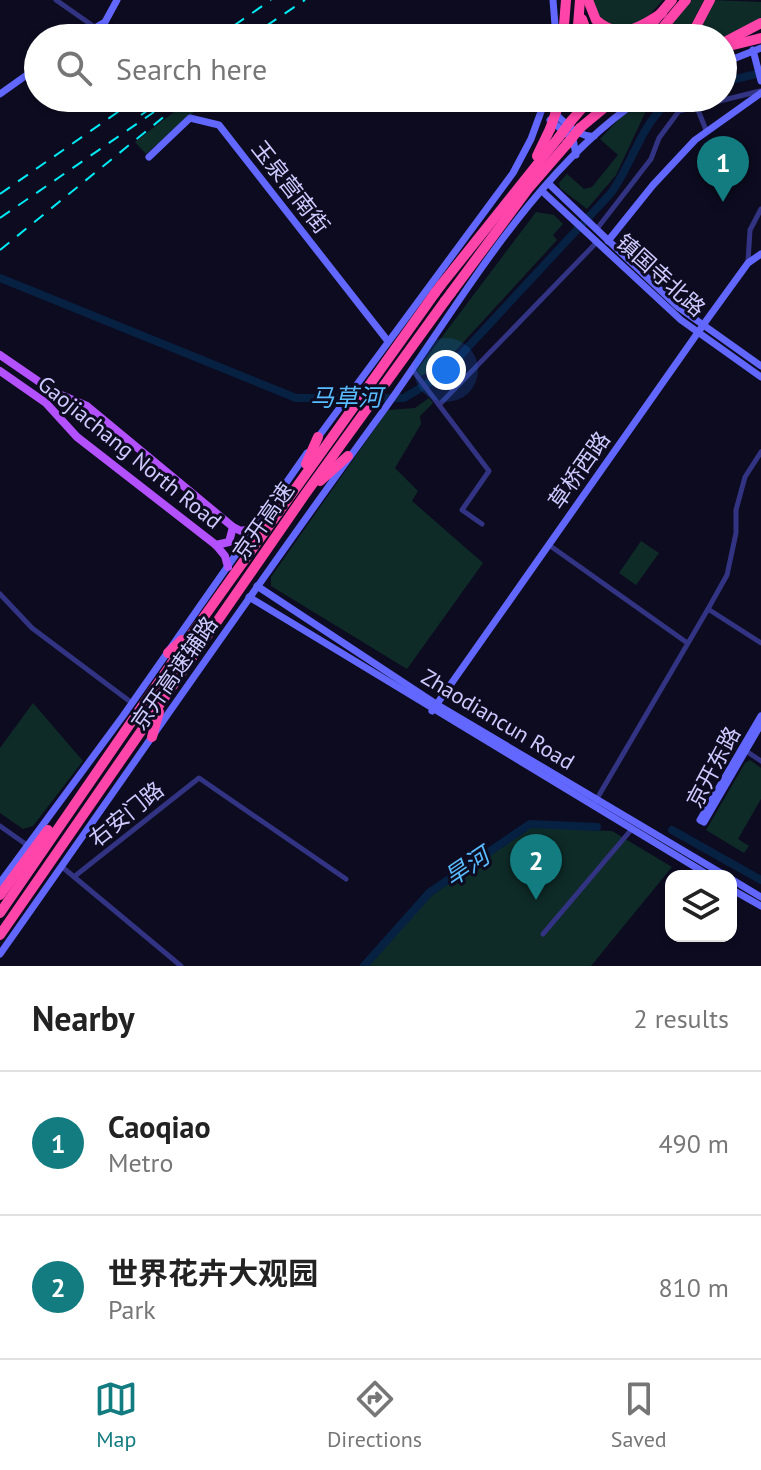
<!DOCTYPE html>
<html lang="en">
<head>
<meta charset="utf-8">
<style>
  :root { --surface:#fff; --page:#f2f2f2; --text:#222; --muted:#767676; --line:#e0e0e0; --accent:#137c81 }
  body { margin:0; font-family:"PT Sans","Noto Sans SC",sans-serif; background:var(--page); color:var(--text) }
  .controls { position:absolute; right:24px; bottom:24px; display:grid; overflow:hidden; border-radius:16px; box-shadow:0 2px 6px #0004 }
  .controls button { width:72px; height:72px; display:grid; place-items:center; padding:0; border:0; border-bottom:2px solid var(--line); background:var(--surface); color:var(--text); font:40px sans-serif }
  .you { position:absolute; left:446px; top:370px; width:28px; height:28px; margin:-20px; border:6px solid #fff; border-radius:50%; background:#1a73e8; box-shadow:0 0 0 12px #1a73e833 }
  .badge { display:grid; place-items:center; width:52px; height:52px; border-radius:50%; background:var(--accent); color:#fff; font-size:26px; font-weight:700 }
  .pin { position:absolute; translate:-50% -66px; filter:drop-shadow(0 2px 4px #0008) }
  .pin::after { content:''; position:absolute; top:42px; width:28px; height:24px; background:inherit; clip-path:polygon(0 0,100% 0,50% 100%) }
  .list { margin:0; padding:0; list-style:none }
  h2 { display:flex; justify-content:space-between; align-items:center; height:104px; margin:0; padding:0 32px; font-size:34px }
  h2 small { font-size:26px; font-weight:400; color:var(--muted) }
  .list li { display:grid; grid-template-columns:52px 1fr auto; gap:24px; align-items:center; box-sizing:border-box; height:144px; padding:0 32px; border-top:2px solid var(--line) }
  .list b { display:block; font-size:30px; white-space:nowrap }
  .list p { margin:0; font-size:26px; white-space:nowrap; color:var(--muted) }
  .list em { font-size:26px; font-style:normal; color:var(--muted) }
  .icon { flex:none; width:44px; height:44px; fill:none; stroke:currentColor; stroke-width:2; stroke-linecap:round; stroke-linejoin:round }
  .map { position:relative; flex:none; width:761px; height:966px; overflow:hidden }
  .search { position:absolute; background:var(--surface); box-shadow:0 2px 6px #0004; left:24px; right:24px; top:24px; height:88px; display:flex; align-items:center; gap:20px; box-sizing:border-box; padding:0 28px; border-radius:44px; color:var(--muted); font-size:30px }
  .sheet { height:392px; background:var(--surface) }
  nav { display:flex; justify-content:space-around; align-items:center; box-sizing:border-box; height:112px; border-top:2px solid var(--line); background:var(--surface); font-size:22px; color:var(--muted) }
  nav a { display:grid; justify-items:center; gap:4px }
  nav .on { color:var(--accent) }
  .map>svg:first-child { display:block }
  .green { fill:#0e2b28 }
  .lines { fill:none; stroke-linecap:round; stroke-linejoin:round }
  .river { stroke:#072143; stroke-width:8 }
  .street { stroke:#323483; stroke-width:5 }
  .secondary { stroke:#6167ff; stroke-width:7 }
  .primary { stroke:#b451ff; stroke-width:8 }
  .highway { stroke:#ff45a9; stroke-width:10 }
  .rail { stroke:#00ebf5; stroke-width:2; stroke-dasharray:12 10; stroke-linecap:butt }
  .highway-bridge { stroke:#ff45a9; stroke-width:10 }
  .labels { text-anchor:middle; stroke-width:6; stroke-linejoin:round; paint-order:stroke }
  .street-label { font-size:22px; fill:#cdcaff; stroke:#0d0b20 }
  .water-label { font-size:24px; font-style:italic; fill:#58bcff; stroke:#0d0b20 }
</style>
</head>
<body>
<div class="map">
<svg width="761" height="966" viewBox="0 0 761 966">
  <rect width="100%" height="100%" fill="#0d0b20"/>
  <g class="green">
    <polygon points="592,0 663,0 644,21 617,28 600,18"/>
    <polygon points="690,0 704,0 684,38 658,38"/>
    <polygon points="712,0 761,2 761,19 723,38 693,38"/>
    <polygon points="192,98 210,98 146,154 135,142"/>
    <polygon points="652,98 616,175 587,209 560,188 559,183 567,174 584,189 592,187 618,155 600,139 622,116"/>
    <polygon points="536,212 554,215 563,224 553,235 557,240 448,359 421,376 417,370"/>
    <polygon points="429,398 433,403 420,416 421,424 395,468 418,491 412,501 483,563 407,669 271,586 271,577 388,410 415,408"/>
    <polygon points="641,541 659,553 636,585 619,573"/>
    <polygon points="33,703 83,761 33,826 23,829 0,813 0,748"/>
    <polygon points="750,760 761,768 761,799 738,839 749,846 744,853 706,830 745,763"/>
    <polygon points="573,822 587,830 612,831 672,867 591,966 367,966 414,910 438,891 532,827"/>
  </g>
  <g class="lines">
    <g class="river">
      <polyline points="723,82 761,73"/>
      <path d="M 0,278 L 296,398 L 404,398 L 443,374 L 611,193 C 634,161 641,122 673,98"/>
      <polyline points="672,830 761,880"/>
      <polyline points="364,966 430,892 530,824 597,827"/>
    </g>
    <g class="street">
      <polyline points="56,0 96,28"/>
      <polyline points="696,105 706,130"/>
      <polyline points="596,230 651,159 659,138 679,111 760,91"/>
      <polyline points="748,262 750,230 761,209"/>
      <polyline points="412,369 439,405 597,242"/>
      <polyline points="439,405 489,471 462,510 482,524"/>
      <polyline points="761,452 745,477 736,510 736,533 727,575 708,609 761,643"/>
      <polyline points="549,545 686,642"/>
      <polyline points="0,594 32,628 132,703"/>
      <polyline points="743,749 761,761"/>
      <polyline points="595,802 708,609"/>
      <polyline points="0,826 27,845"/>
      <polyline points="61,866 181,966"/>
      <polyline points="75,876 199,778 346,879"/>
      <polyline points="543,934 631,830"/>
    </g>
    <g class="secondary">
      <polyline points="553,0 556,38"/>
      <polyline points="78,38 105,22 117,0"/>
      <polyline points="753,50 761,81"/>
      <polyline points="723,63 761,48"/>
      <polyline points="0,94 38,67"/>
      <path d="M 548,98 C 551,114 577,138 594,136"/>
      <polyline points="550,120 573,139 576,155"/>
      <polyline points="149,157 190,118 219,125 387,340"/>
      <polyline points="549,184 678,307 761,366"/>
      <polyline points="543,192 681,320 761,377"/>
      <polyline points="608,241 653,185 695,140 761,93"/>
      <polyline points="316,440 513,173 531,139 546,98"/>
      <polyline points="257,586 436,704 726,876"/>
      <polyline points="249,597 710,876"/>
      <polyline points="432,711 706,321 748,263 761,254"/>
      <polyline points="761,716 700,820 704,822 761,724"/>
      <polyline points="731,879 761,897"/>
      <polyline points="0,883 123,716 307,453"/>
      <polyline points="731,889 761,906"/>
      <path d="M 0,954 C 127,774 251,592 381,414 C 457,309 532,171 642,98"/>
    </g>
    <g class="primary">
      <polyline points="0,355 54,392 87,406 233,527 241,531 255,528"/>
      <polyline points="0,371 46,403 77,437 216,545 225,556 228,567"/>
      <polyline points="216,545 229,542 233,527"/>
    </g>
    <g class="highway">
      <path d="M 588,0 L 596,20 C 619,41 640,28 662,13"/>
      <polyline points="582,19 589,38"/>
      <polyline points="563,38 566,0"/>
      <polyline points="577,38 580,0"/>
      <polyline points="640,38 672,0"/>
      <polyline points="654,38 686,0"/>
      <polyline points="690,38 710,0"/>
      <polyline points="723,43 761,23"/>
      <polyline points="725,47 761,38"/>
      <polyline points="571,121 591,98"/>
      <polyline points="580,128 616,98"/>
      <polyline points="537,156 550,129"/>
      <polyline points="441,285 559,137"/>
      <polyline points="451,293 528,189 567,144"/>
      <polyline points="306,464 318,437"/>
      <polyline points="320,481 348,456"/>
      <polyline points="168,653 182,640"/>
      <polyline points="152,737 159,712"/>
      <polyline points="0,895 48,830"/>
      <polyline points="0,913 196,628 435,293"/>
      <polyline points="0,935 306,493 445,301"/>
    </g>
    <g class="rail">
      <polyline points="216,38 271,0"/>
      <polyline points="248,38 305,0"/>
      <polyline points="141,115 166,98"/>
      <polyline points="0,194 138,98"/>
      <polyline points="0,218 154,112"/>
      <polyline points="0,250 187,98"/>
    </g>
    <g class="highway-bridge">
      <polyline points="550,129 557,109"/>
      <polyline points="559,137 571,121"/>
      <polyline points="567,144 580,128"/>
      <polyline points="435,293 441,285"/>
      <polyline points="445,301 451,293"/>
    </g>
  </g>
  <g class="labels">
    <g class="street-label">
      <text transform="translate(291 187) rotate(52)" y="8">玉泉营南街</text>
      <text transform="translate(661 275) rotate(42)" y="8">镇国寺北路</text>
      <text transform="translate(130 452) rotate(39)" y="8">Gaojiachang North Road</text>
      <text transform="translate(579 470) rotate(-55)" y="8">草桥西路</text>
      <text transform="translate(263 521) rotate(-55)" y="8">京开高速</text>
      <text transform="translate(174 673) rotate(-55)" y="8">京开高速辅路</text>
      <text transform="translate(498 719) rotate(31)" y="8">Zhaodiancun Road</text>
      <text transform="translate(713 767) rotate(-62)" y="8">京开东路</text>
      <text transform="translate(126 814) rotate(-39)" y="8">右安门路</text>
    </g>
    <g class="water-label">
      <text x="346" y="406">马草河</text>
      <text transform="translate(467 867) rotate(-34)" y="8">旱河</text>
    </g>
  </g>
</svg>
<div class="controls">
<button><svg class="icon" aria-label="layers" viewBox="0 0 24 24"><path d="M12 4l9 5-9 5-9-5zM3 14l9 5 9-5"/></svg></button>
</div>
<div class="you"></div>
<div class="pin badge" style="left:723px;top:202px">1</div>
<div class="pin badge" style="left:536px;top:900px">2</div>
<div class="search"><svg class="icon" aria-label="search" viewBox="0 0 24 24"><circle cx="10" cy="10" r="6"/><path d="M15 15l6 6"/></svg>Search here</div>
</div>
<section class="sheet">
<h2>Nearby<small>2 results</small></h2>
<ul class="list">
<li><span class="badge">1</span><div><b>Caoqiao</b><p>Metro</p></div><em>490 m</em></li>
<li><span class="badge">2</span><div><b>世界花卉大观园</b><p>Park</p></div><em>810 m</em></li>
</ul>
</section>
<nav>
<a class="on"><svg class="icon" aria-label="map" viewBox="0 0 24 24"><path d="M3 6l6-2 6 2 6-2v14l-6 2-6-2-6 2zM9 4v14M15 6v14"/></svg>Map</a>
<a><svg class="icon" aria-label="directions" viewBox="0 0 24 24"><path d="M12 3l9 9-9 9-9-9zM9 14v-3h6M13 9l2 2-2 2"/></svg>Directions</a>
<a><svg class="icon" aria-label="saved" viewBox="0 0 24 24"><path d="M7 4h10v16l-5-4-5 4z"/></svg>Saved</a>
</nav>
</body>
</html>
